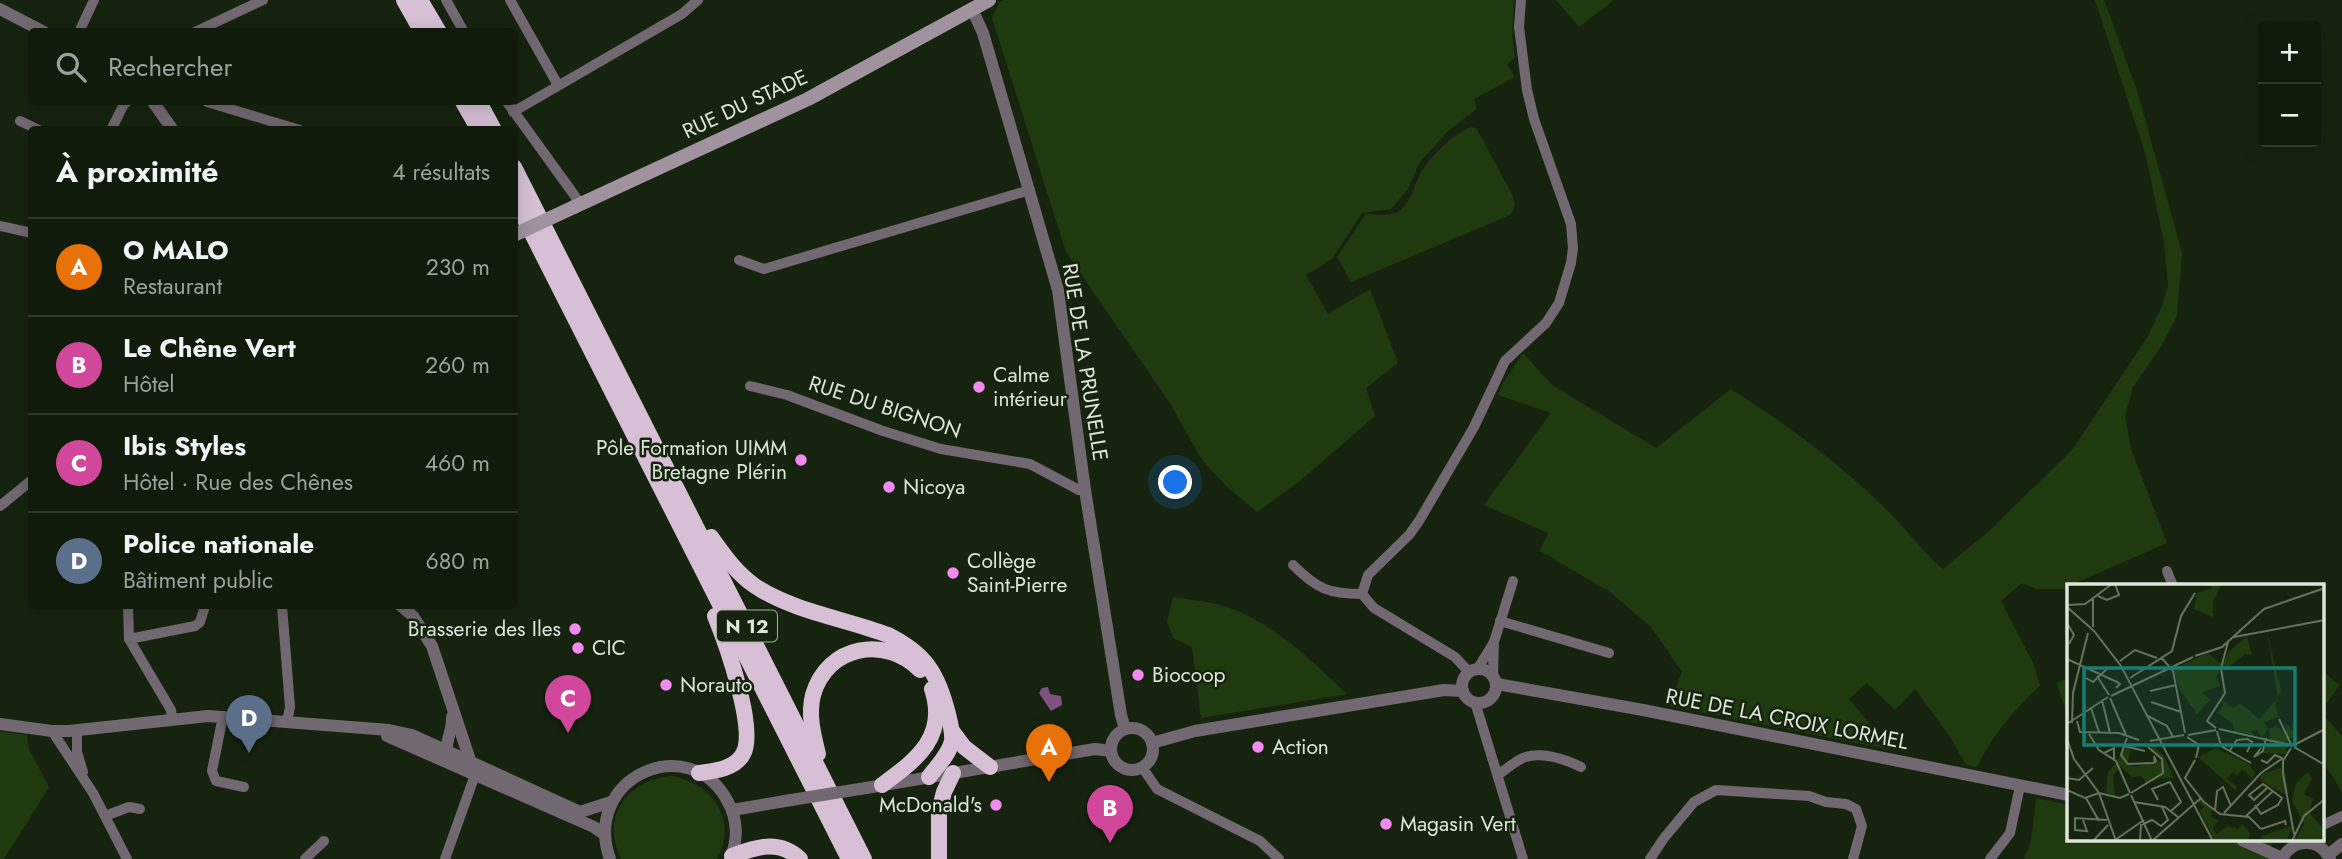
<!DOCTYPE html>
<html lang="fr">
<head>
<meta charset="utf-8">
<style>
  :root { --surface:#101b0b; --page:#192414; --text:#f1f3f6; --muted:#9ca19d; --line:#30392c; --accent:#b45309 }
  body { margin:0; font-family:Jost,sans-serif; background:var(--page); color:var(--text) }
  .controls { position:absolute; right:21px; top:21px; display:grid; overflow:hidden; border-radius:7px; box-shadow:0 4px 18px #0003 }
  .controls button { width:63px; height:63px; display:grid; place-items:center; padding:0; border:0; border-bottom:2px solid var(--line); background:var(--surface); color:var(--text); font:35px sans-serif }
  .you { position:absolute; left:1176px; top:483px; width:24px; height:24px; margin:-18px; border:5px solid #fff; border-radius:50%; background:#1a73e8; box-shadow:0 0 0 10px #1a73e833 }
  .badge { display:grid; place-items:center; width:46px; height:46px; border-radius:50%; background:var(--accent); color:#fff; font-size:23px; font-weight:700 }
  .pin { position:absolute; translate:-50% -58px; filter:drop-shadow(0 2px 4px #0008) }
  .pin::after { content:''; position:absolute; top:37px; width:24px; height:21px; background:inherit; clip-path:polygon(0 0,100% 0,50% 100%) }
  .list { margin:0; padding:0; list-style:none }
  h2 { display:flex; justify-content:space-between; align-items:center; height:91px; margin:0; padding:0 28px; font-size:30px }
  h2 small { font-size:23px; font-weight:400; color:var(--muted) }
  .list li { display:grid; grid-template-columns:46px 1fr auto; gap:21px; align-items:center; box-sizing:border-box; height:98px; padding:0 28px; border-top:2px solid var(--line) }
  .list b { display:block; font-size:26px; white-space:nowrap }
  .list p { margin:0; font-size:23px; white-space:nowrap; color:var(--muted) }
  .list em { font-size:23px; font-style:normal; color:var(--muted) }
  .icon { flex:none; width:38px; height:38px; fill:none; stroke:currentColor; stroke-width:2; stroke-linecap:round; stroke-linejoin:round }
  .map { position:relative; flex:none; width:2342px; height:859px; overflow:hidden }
  .search { position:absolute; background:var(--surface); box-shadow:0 4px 18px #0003; left:28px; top:28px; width:490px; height:77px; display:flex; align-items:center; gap:18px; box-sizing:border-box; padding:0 24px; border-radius:7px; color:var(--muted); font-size:26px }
  .panel { position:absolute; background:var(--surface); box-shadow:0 4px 18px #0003; left:28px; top:126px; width:490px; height:483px; border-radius:7px }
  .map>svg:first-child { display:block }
  .green { fill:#1f3a0f }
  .water { fill:#7f527f }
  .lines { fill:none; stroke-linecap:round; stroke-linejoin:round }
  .minor { stroke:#726871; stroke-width:10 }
  .tertiary { stroke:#726871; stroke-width:12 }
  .secondary { stroke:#a192a0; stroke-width:14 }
  .trunk { stroke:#d7c0d6; stroke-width:16 }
  .tertiary-bridge { stroke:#726871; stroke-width:12 }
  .secondary-bridge { stroke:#a192a0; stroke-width:14 }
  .poi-dot { fill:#f38af2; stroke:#16240f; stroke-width:2.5 }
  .labels { text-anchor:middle; stroke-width:5; stroke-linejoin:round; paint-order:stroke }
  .shield { fill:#16240f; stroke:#a1ac9c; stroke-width:2 }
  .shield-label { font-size:19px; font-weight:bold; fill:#dce6d8 }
  .street-label { font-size:21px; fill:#dce6d8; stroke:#16240f }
  .poi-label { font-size:21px; fill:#dce6d8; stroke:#16240f; text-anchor:start }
  .inset-road { fill:none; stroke:#65725f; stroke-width:2 }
  .view { fill:#197c73; fill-opacity:0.15; stroke:#197c73; stroke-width:3.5 }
  .inset-edge { fill:none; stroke:#dce6d8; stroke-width:3.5 }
</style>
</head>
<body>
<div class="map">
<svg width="2342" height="859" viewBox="0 0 2342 859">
  <rect width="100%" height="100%" fill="#16240f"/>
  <g class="green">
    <polygon points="1004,0 1514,0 1512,36 1515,58 1507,64 1515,77 1474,99 1477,109 1448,131 1420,162 1408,189 1391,209 1362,213 1332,259 1306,275 1328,314 1370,289 1398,363 1366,388 1375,416 1301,480 1257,512 1226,486 1202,460 1171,405 1066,252 992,18 999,2"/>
    <polygon points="1556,0 1614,0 1579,27"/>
    <path d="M 2095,0 L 2104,0 L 2137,90 L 2182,253 L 2177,316 L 2162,345 L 2133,387 L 2125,416 L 2131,449 L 2167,543 L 2069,586 L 2067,589 L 2036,589 L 2022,583 L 2001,601 L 2033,663 L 2040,686 C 2012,712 1994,733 1977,767 L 1966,765 L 1950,737 L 1915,689 L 1895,710 L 1867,683 L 1849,699 L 1891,750 L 1669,706 L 1682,672 L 1651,627 L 1610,592 L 1540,551 L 1548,533 L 1484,505 L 1551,413 L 1498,395 L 1503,383 L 1523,353 L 1552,385 L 1656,448 L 1731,389 C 1784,423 1834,459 1880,503 C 1902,524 1920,549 1943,569 L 1989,531 L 2072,450 L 2148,336 L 2162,306 L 2168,286 L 2164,243 L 2146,156 Z"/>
    <path d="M 1471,127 L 1476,128 L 1513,196 L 1515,206 L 1510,215 L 1351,282 L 1337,257 L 1366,214 C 1374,214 1386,216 1393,214 C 1409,209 1414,186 1420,174 C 1428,159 1455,132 1471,127 Z"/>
    <path d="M 1173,597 C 1187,600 1202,600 1216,604 C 1267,616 1310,659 1347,694 L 1201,718 L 1192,647 L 1173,638 L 1167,622 Z"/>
    <polygon points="2323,672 2340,685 2323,708"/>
    <polygon points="2069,678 2069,721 2057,683"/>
    <polygon points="2323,715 2342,736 2342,792 2323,762"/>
    <polygon points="0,731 27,735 29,749 49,787 4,859 0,859"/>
    <path d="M 672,776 C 713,784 738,820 717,859 L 621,859 C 600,816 627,780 672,776 Z"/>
    <polygon points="2036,798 2069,805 2069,840 2272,840 2271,859 2024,859 2031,841"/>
  </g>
  <polygon class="water" points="1048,687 1050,694 1061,696 1062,705 1051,711 1039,693 1042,688"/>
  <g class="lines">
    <g class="minor">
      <polyline points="446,0 464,32"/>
      <polyline points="510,0 558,85"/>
      <polyline points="79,32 94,0"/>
      <polyline points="195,32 263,0"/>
      <polyline points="207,102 300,130"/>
      <polyline points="507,102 580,203"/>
      <polyline points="513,112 682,14 698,0"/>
      <polyline points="20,121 39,130"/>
      <polyline points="111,130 124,104 127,102"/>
      <polyline points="0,226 32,233"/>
      <polyline points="739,260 764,269 1030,190"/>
      <polyline points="750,386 787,395 883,431 941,449 1030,464 1079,490 1085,490"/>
      <polyline points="0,506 32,480"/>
      <path d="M 1293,565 C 1317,589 1329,594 1362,594"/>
      <polyline points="2167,571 2173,586"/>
      <polyline points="128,606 129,639 171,710 172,719"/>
      <polyline points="282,606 290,707 287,722"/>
      <polyline points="1500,621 1609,653"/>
      <polyline points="129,639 195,626 200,622 205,606"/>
      <polyline points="1494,642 1513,581"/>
      <polyline points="1478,668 1494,642 1493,674"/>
      <polyline points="1469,672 1455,657 1374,608 1362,594 1368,575 1409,535 1419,521 1474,427 1505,361 1546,323 1559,303 1571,263 1573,248 1571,224 1534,119 1527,90 1519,27 1521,0"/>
      <polyline points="1475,702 1523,859"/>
      <polyline points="223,716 212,771 216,781 244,787"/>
      <polyline points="77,730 77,752 83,772"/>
      <polyline points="52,731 93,793 127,859"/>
      <polyline points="1142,767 1157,789 1260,841 1279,859"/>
      <path d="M 1498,775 C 1505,770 1513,763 1521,759 C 1538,750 1565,759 1581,767"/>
      <polyline points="105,816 129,807 140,809"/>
      <polyline points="2323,825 2342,816"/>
      <polyline points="305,859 324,841"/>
      <polyline points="445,859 475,775"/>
      <polyline points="1650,859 1664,838 1694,802 1716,790 1809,796 1826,802 1846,804 1856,809 1862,826 1853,859"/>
      <polyline points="1990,859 2010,833 2020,786"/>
    </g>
    <g class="tertiary">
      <polyline points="0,9 44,32"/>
      <polyline points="972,9 983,33 1058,290 1085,490 1121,715 1125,729"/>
      <polyline points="153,102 173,130"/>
      <polyline points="401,606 413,616 432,646 471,763"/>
      <circle cx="1479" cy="686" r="17"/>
      <polyline points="1497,684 1643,710 2069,795"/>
      <polyline points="0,724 52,731 69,731 208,716 389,730 412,735 580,812 611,802"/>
      <circle cx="1132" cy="749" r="21"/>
      <polyline points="387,736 594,827 604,834"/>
      <polyline points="1152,743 1195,731 1444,690 1463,691"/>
      <path d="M 447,756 C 444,743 453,731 452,717"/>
      <polyline points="866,788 1095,749 1111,751"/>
      <polyline points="732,810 791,800"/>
      <polyline points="2242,840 2282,858"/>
      <polyline points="2328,855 2342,844"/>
      <path d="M 610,859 C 581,777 690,729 728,802 C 738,820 738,841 730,859"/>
      <path d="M 2282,859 C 2293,838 2319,837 2330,859"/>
    </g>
    <polyline class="secondary" points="574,207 808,99 989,0"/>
    <g class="trunk">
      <polyline points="404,0 422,32"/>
      <polyline points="420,0 439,32"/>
      <polyline points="463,102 479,130"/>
      <polyline points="479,102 494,130"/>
      <polyline points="514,167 864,859"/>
      <polyline points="514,198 849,859"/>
      <path d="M 711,537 C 724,555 736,573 755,586 C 792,611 846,619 888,635 C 926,654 938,674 948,714 C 950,723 953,732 952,741 C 949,755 937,766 929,777"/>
      <polyline points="952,731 964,747 990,767"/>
      <path d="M 818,754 C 813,734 808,715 813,695 C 827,645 886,635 920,670"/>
      <path d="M 699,773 C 714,771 735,769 743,754 C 757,730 726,643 715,616"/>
      <path d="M 882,785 C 916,760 948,737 932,689"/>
      <path d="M 732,856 C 756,847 779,839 800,859"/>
      <polyline points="939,859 939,811 944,792 953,773"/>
    </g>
    <polyline class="tertiary-bridge" points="791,800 866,788"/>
    <polyline class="secondary-bridge" points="514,235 574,207"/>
  </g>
  <g class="poi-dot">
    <circle cx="979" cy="387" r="7"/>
    <circle cx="801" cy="460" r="7"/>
    <circle cx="889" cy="487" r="7"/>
    <circle cx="953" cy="573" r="7"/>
    <circle cx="575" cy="629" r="7"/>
    <circle cx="578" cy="648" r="7"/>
    <circle cx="1138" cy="675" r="7"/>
    <circle cx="666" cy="685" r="7"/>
    <circle cx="1258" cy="747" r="7"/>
    <circle cx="996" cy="805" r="7"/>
    <circle cx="1386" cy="824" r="7"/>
  </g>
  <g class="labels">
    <rect class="shield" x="717" y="610.5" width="60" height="31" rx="5"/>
    <g class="shield-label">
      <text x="747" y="633">N 12</text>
    </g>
    <g class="street-label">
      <text transform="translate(745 104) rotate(-25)" y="7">RUE DU STADE</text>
      <text transform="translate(1085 362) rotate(81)" y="7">RUE DE LA PRUNELLE</text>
      <text transform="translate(885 407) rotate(18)" y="7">RUE DU BIGNON</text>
      <text transform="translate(1787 719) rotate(11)" y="7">RUE DE LA CROIX LORMEL</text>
    </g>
    <g class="poi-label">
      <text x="993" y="382">Calme<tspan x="993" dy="24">intérieur</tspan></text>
      <text x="787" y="455" text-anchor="end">Pôle Formation UIMM<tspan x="787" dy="24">Bretagne Plérin</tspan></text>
      <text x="903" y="494">Nicoya</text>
      <text x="967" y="568">Collège<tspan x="967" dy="24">Saint-Pierre</tspan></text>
      <text x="561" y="636" text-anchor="end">Brasserie des Iles</text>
      <text x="592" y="655">CIC</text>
      <text x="1152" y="682">Biocoop</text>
      <text x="680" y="692">Norauto</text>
      <text x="1272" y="754">Action</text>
      <text x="982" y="812" text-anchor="end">McDonald's</text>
      <text x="1400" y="831">Magasin Vert</text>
    </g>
  </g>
  <g transform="translate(2067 584)">
    <rect width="257" height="257" fill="#16240f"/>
    <path d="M 145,0 L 154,0 L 146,18 L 146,33 L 127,25 L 130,9 L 144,5 ZM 200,49 L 214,106 L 208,121 L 212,133 L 197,138 L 201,145 L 195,153 L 190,146 L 184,147 L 187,151 L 167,147 L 166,140 L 151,129 L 156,121 L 154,115 L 166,124 L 173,119 L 192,135 L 211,114 ZM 180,52 L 185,71 L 178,70 L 159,86 L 155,82 L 161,68 ZM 141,69 L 154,80 L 149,94 L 153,102 L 135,108 L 143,116 L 130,130 L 113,106 L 106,85 ZM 220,140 L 232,155 L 221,154 L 219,170 L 195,169 L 204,156 L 202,145 L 210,142 L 219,151 ZM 86,161 L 97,172 L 107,195 L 96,193 L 80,200 L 74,192 L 65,193 L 54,183 L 46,191 L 48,212 L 39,209 L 41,188 L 50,179 L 56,162 L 64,166 L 60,180 L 68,183 L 96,176 L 84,165 ZM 149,164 L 181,179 L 189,190 L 185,194 L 175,185 L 170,192 L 165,188 L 160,195 L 171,203 L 168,206 L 131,173 ZM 217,183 L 221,207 L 217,210 L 193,196 L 195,190 ZM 241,188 L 245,194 L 237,210 L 246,215 L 242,228 L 257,246 L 257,257 L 228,257 L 237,240 L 225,217 L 229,199 ZM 134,215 L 145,226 L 144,233 L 152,237 L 145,244 L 150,250 L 160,242 L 171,245 L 175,240 L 183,249 L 181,257 L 148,257 L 133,227 L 137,223 L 130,217 ZM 225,242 L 220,257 L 195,256 L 194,252 Z" fill="#1f3a0f"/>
    <path class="inset-road" d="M 31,12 L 40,16 L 52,11 L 48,0M 1,21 L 18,20 L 45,0M 0,23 L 27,47 L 54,82 L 146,257M 0,39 L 7,51 L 2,60M 26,43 L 26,14M 167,53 L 258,36M 128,72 L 155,63 L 197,25 L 258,4M 94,73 L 106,87 L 118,149M 0,75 L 50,98 L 53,100 L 49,104M 53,77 L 68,66 L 90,74M 30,92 L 42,111M 19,94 L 26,98 L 41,84M 63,94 L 105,67 L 114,32 L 128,9M 83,107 L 109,101M 44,112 L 126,73M 43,114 L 59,151M 35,116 L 43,149M 84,118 L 114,128M 24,124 L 32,148M 81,132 L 100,142 L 106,153M 212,135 L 224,160M 10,137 L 13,148 L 52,149 L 72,156M 5,139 L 6,109 L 21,49M 0,140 L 41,113M 149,144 L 140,137 L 158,109 L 154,84 L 161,58M 152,145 L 223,161M 150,147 L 154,162 L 184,179M 22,150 L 32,166 L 49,177 L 63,209M 121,151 L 149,146M 120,153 L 132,161 L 129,174M 60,154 L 54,171 L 61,180 L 86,179 L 88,178 L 89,177 L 87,172 L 88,178M 0,155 L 7,175 L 32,209 L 49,257M 83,157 L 117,151M 227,161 L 258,145M 57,162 L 78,167M 227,163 L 258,181M 194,164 L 187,173 L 196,167 L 199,154M 224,164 L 216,177 L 216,190 L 227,250M 163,166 L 170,156 L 180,155 L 185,158 L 180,168M 37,169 L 47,164 L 47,176M 128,176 L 118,194 L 137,218 L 153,230 L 182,233 L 194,245M 194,176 L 200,179 L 208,171 L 215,174M 0,194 L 12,196 L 26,184M 0,206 L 18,214 L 32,209M 32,209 L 53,214 L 62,210M 64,209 L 96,189 L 95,175 L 81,163M 64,211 L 85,257M 19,214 L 32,237M 91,216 L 85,205 L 103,198 L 114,218 L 104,227M 67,218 L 98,223 L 111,233M 188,221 L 194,230 L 211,221 L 215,214 L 196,200 L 182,211 L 187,216 L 200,204M 148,227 L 150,207 L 156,203 L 164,222M 157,229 L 194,189 L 216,174M 179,232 L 206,207M 16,236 L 20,247 L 8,246 L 8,234 L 40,236M 194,245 L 218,237 L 219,241M 48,256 L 77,236M 26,257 L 41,241M 73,257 L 74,241 L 85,236 L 94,242 L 101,236 L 95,223M 85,257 L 134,214M 225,257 L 237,232 L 258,215"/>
    <path class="view" d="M 17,84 L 228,84 L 228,161 L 17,161 Z"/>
    <rect width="257" height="257" class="inset-edge"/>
  </g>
</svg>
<div class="controls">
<button>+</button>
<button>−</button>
</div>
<div class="you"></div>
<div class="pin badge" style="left:1049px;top:782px;background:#e8710a">A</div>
<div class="pin badge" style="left:1110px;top:843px;background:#d1479c">B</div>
<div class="pin badge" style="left:568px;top:733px;background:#d1479c">C</div>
<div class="pin badge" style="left:249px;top:753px;background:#5c6f8a">D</div>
<div class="search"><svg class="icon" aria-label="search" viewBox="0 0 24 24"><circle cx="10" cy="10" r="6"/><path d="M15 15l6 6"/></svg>Rechercher</div>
<section class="panel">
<h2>À proximité<small>4 résultats</small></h2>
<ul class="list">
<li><span class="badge" style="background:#e8710a">A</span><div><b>O MALO</b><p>Restaurant</p></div><em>230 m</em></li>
<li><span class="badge" style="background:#d1479c">B</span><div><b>Le Chêne Vert</b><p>Hôtel</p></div><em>260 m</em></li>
<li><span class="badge" style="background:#d1479c">C</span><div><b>Ibis Styles</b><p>Hôtel · Rue des Chênes</p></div><em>460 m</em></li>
<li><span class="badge" style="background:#5c6f8a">D</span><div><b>Police nationale</b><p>Bâtiment public</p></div><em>680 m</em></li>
</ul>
</section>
</div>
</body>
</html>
